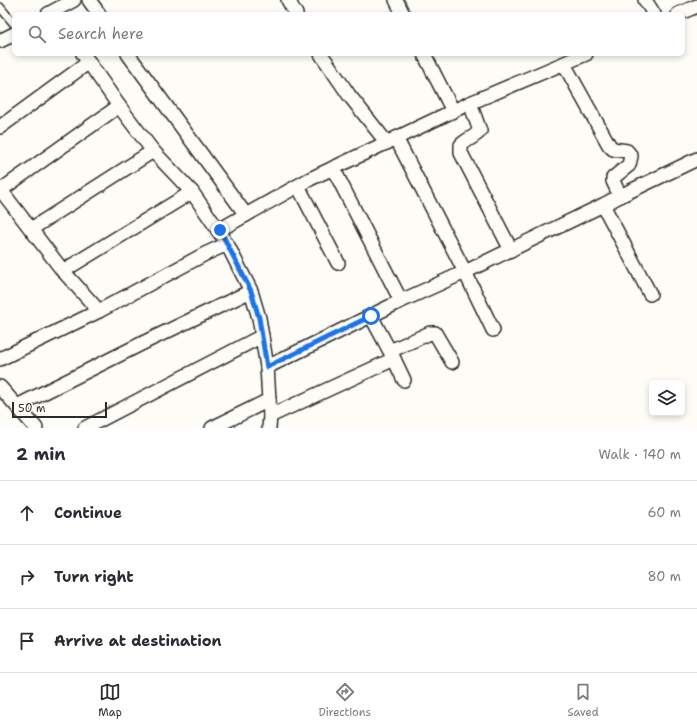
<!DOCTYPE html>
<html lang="en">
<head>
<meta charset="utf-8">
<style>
  :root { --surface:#fff; --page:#f2f2f3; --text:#2b2b33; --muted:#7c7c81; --line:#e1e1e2; --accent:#2b2b2b }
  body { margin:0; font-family:"Shantell Sans",sans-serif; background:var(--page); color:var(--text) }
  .controls { position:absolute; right:12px; bottom:12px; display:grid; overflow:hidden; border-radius:6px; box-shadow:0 2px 6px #0003 }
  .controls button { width:36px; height:36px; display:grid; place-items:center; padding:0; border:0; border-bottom:1px solid var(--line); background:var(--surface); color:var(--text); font:20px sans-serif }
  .scale { position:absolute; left:12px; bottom:10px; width:95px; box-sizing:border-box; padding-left:4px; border:2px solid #2b2b2b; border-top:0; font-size:11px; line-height:14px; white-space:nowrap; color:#2b2b2b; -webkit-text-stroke:3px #fdfcf7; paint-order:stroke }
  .stop { position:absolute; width:12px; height:12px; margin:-9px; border:3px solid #1a73e8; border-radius:50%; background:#fff }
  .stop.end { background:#1a73e8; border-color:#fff; box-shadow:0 1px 4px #0008 }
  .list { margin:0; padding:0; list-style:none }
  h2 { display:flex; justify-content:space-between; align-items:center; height:52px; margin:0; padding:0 16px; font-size:17px }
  h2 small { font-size:13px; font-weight:400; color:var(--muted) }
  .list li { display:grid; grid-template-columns:26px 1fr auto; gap:12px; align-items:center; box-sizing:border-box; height:64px; padding:0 16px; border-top:1px solid var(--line) }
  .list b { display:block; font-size:15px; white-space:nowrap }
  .list em { font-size:13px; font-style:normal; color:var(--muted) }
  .icon { flex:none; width:22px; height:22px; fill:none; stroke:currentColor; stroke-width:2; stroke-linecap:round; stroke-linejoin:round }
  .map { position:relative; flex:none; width:697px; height:428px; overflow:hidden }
  .search { position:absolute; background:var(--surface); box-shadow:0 2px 6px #0003; left:12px; right:12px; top:12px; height:44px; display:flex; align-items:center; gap:10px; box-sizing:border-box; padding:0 14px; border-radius:6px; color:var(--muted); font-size:15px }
  .sheet { height:244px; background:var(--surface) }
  nav { display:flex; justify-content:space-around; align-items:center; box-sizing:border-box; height:56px; border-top:1px solid var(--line); background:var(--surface); font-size:11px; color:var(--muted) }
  nav a { display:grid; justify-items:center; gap:2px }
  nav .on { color:var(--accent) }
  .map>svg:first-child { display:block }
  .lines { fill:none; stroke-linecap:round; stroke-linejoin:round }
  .service-casing { stroke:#2b2b2b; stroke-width:10 }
  .minor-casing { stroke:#2b2b2b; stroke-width:16 }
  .service { stroke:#fdfcf7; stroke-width:7 }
  .minor { stroke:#fdfcf7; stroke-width:13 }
  .route { stroke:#1a73e8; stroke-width:5 }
</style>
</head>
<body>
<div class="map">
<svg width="697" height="428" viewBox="0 0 697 428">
  <rect width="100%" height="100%" fill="#fdfcf7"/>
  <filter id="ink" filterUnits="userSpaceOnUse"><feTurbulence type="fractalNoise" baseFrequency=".025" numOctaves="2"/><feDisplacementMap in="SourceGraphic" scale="8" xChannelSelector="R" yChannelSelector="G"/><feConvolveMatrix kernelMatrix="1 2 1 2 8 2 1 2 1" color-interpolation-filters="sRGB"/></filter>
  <g filter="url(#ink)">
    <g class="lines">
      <defs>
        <polyline id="service" points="0,7 14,24"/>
        <g id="minor">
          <polyline points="89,0 99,14"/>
          <polyline points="288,0 296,14"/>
          <polyline points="396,0 403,14"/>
          <polyline points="645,0 654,14"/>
          <polyline points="48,14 74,0"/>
          <polyline points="678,14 697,6"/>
          <polyline points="0,41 14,34"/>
          <polyline points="83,54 119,106 153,151 192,192 223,237"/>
          <polyline points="128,54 246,215"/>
          <polyline points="321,54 349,95 387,143"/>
          <polyline points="424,54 453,111"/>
          <polyline points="564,64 609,145 613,149 627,151 631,156 629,165 613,178 613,181 620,196 603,205 650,294"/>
          <path d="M 470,103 L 480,131 C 475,137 467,139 461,145 L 461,153 L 511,250"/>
          <polyline points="0,127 89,62"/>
          <polyline points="396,138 465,272 493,330"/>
          <polyline points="333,168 401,301"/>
          <polyline points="298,186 338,263"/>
          <polyline points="0,189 63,271 99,311"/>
          <polyline points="1,190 119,106"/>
          <polyline points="620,196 697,159"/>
          <polyline points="31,229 153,151"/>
          <polyline points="219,230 310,179 470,103 586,54"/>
          <polyline points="63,271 192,192"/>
          <polyline points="390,351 430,333 435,333 452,362"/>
          <polyline points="0,359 99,311 205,254 227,244 251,291 259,318 267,367 270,416 269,428"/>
          <polyline points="394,359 404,380"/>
          <polyline points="267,367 401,301 465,272 603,205"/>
          <polyline points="0,387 36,428"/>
          <polyline points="17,406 147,341 251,291"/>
          <polyline points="270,416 394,359 371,316"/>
          <polyline points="85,428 262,336"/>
          <polyline points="212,428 269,400"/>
        </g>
      </defs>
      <use href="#service" class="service-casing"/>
      <use href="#minor" class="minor-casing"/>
      <use href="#service" class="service"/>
      <use href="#minor" class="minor"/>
    </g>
  </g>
  <g class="lines" filter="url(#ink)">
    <polyline class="route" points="220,230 251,291 259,318 267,367 371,316"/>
  </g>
</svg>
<div class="controls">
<button><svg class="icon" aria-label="layers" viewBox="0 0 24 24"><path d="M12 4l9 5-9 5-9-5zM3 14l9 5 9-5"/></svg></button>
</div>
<div class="scale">50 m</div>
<div class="stop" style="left:371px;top:316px"></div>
<div class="stop end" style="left:220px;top:230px"></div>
<div class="search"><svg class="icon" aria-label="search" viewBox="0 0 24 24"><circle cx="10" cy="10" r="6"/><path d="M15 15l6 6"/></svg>Search here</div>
</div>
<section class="sheet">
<h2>2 min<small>Walk · 140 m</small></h2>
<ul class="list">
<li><svg class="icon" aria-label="ahead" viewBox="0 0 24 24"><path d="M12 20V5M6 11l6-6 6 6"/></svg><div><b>Continue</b></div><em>60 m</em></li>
<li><svg class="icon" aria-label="right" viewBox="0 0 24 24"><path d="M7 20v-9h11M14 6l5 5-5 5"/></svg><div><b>Turn right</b></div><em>80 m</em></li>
<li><svg class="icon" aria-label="arrive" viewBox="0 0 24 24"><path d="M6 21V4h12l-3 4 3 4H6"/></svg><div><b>Arrive at destination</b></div></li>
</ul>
</section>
<nav>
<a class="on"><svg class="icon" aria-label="map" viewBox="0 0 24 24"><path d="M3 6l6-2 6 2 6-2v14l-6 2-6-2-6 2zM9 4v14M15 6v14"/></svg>Map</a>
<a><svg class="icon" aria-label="directions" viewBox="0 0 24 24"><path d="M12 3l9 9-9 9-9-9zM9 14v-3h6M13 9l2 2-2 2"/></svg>Directions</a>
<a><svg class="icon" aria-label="saved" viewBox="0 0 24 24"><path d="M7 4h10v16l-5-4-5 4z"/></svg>Saved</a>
</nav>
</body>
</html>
